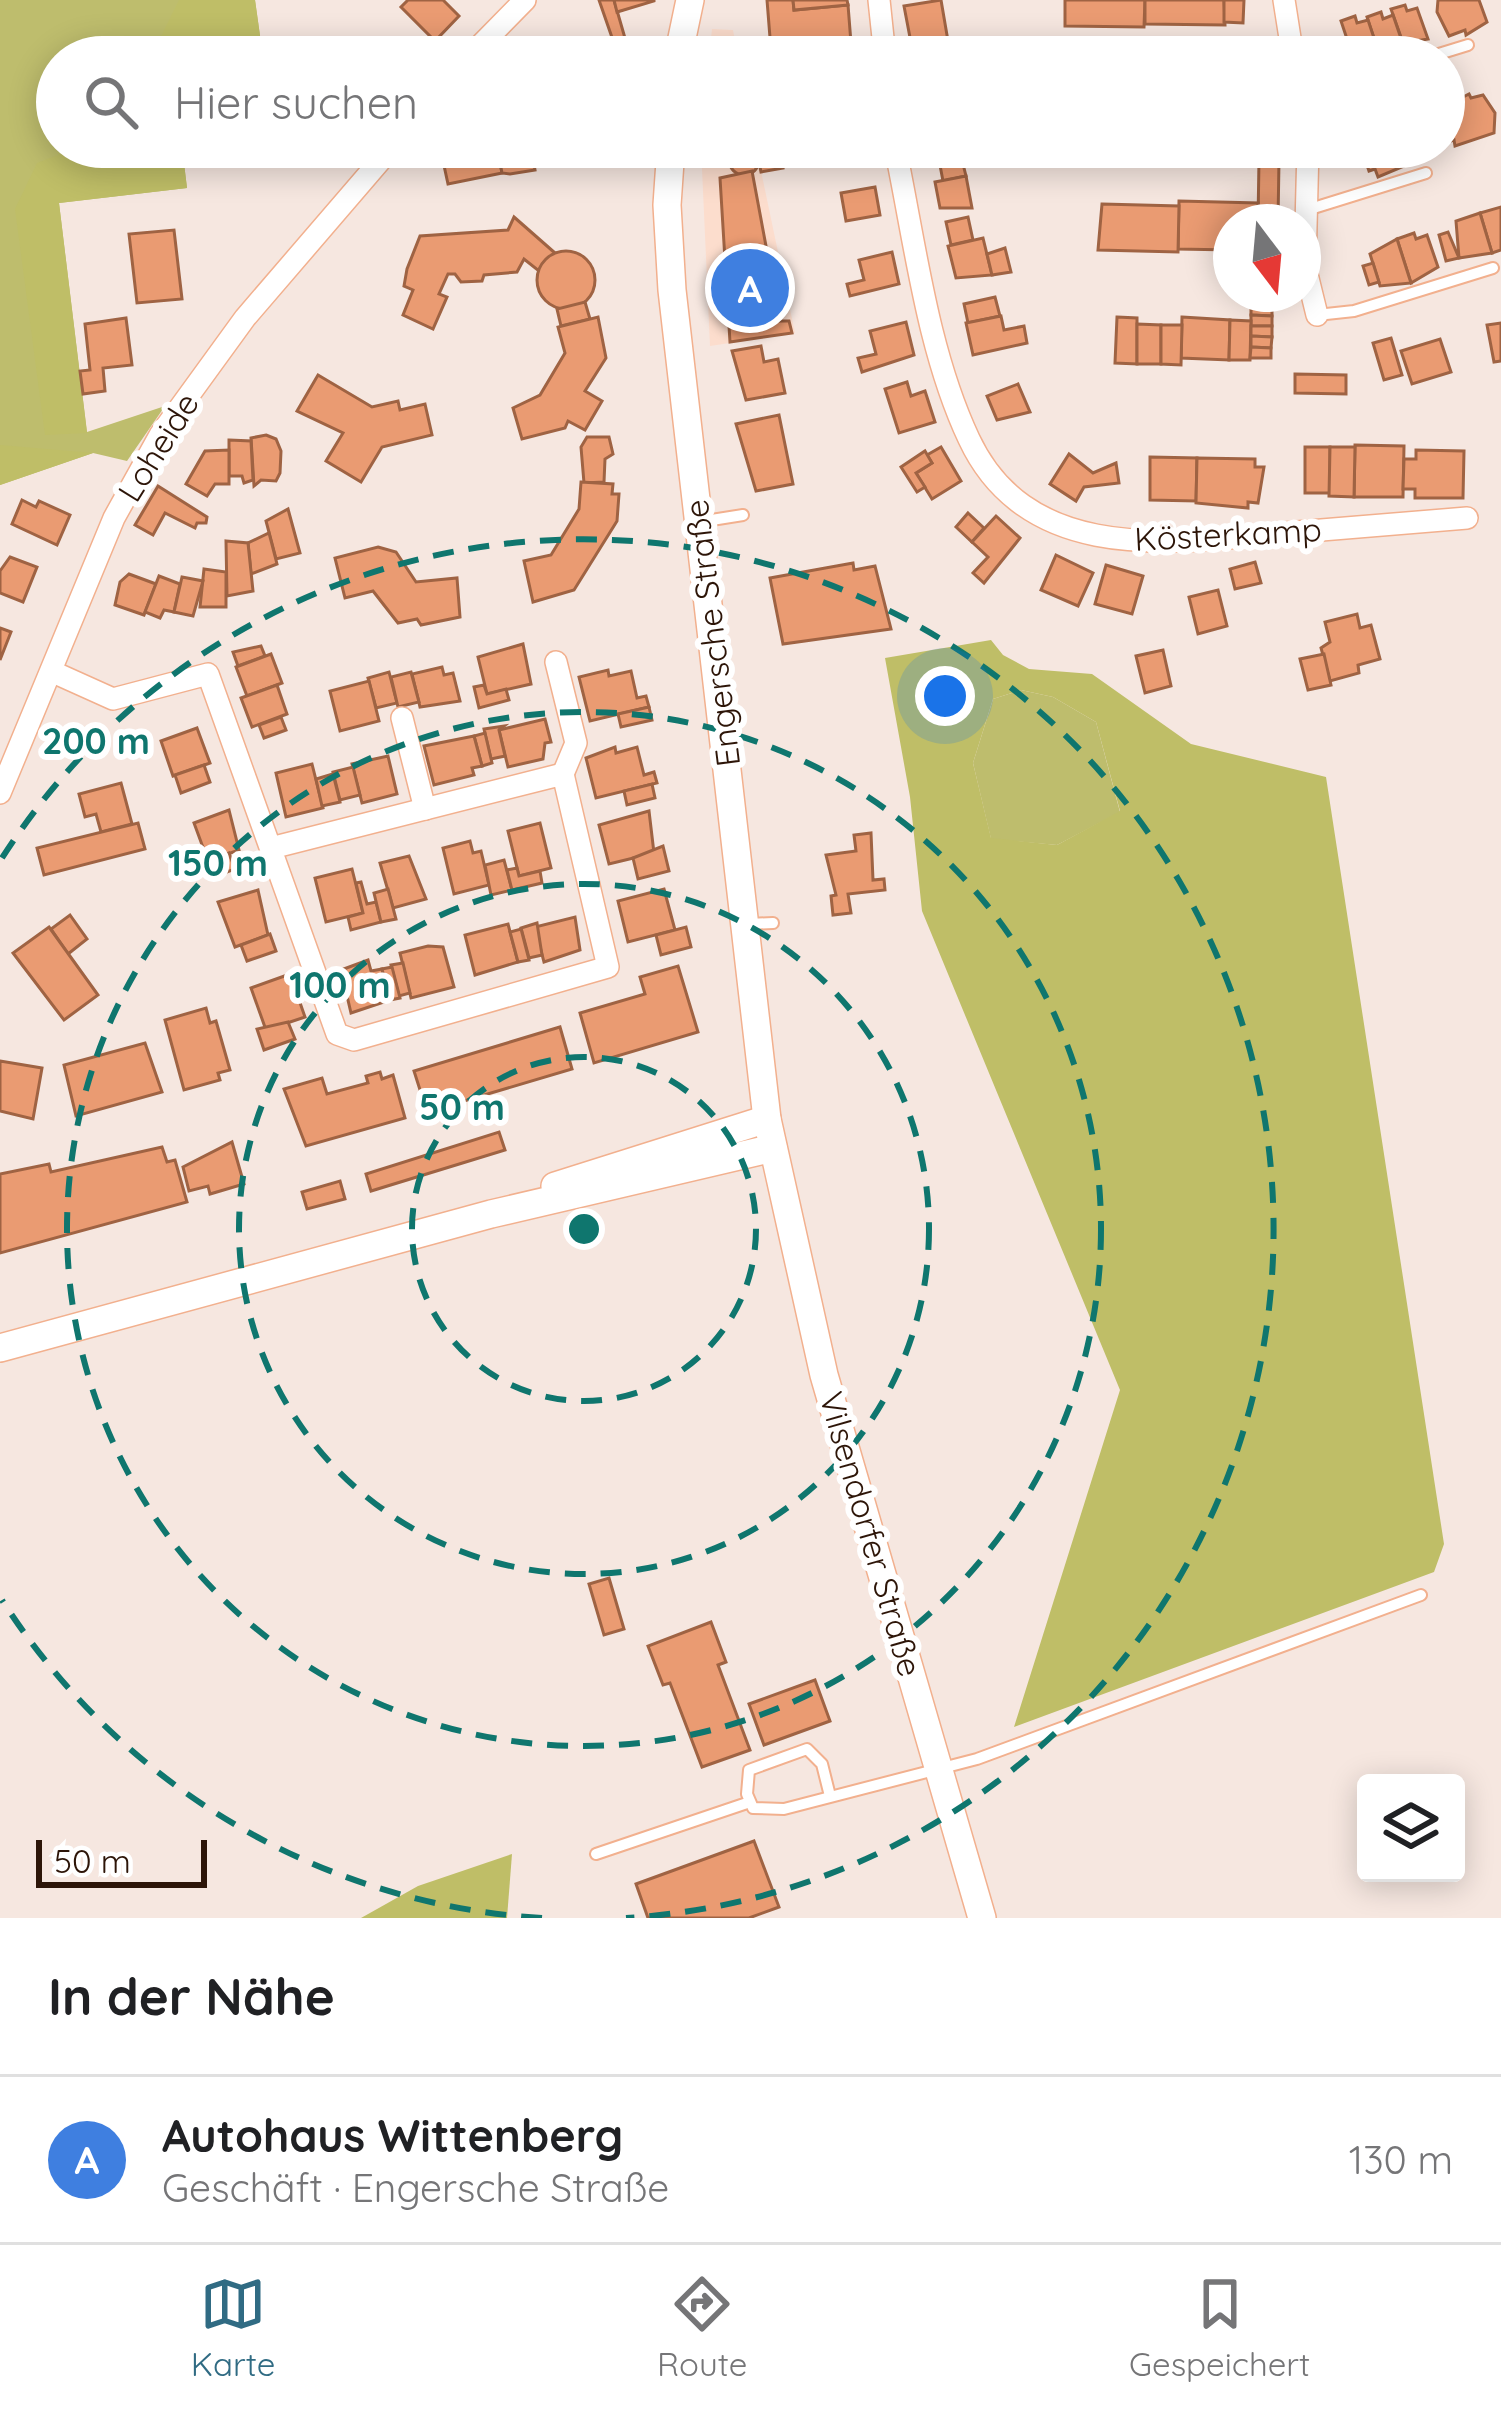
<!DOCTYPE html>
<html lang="de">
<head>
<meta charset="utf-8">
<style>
  :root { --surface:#fff; --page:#f6f6f6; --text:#202124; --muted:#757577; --line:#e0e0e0; --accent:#306b83 }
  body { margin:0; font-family:Quicksand,sans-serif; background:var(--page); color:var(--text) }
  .controls { position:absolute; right:36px; bottom:36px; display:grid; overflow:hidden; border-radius:12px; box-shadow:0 6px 30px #0003 }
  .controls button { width:108px; height:108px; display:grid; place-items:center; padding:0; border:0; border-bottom:3px solid var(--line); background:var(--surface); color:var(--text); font:60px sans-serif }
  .compass { position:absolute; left:1213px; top:204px; width:108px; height:108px; border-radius:50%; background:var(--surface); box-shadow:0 6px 30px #0003; rotate:164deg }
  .scale { position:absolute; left:36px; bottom:30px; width:171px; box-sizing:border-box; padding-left:12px; border:6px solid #2d1508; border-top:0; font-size:33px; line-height:42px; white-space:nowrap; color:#2d1508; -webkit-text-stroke:9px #fff; paint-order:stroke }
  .you { position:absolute; left:945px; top:696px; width:42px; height:42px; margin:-30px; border:9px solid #fff; border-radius:50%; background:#1a73e8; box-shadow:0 0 0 18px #1a73e833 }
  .badge { display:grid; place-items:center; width:78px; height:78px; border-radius:50%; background:var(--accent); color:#fff; font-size:39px; font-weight:700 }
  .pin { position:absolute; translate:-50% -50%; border:6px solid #fff; box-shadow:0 3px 12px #0006 }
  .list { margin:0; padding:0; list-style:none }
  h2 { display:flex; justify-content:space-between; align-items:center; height:156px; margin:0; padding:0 48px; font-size:51px }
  h2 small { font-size:39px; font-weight:400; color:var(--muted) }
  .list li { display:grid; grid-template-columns:78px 1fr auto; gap:36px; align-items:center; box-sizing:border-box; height:168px; padding:0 48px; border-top:3px solid var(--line) }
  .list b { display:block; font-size:45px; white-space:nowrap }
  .list p { margin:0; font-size:39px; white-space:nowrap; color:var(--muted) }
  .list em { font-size:39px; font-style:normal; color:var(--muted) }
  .icon { flex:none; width:66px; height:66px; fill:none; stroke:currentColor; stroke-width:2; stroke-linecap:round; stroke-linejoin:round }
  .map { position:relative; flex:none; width:1501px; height:1918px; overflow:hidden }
  .search { position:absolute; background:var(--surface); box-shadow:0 6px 30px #0003; left:36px; right:36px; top:36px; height:132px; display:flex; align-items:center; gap:30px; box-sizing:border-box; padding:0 42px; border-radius:66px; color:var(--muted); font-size:45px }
  .sheet { height:324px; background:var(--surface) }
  nav { display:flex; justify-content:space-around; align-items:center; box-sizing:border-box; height:168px; border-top:3px solid var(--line); background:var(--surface); font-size:33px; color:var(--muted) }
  nav a { display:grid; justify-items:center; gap:6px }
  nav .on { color:var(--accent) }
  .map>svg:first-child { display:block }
  .built { fill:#fcddcd }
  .green { fill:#bebd6d }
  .forest { fill:#bfbe67; fill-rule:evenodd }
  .building { fill:#ea9b72; stroke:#9f6343; stroke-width:3 }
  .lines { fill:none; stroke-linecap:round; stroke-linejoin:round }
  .lane-casing { stroke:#f2b08e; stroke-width:14 }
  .street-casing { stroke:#f2b08e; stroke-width:24 }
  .secondary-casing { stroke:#f2b08e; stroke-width:30 }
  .lane { stroke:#fff; stroke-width:10 }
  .street { stroke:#fff; stroke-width:21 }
  .secondary { stroke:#fff; stroke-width:27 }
  .ring { fill:none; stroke:#0f766e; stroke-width:6; stroke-dasharray:21 15 }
  .labels { text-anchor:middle; stroke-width:12; stroke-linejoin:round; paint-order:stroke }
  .street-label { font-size:33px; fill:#2d1508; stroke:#fff }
  .centre { fill:#0f766e; stroke:#fff; stroke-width:6 }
  .ring-label { font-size:36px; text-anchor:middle; font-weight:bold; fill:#0f766e; stroke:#fff; stroke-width:12; stroke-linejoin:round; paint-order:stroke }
</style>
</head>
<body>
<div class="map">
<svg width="1501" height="1918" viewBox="0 0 1501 1918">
  <rect width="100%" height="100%" fill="#f6e7e0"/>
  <g class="built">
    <polygon points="712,29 733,30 738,57 709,57"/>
    <polygon points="701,147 756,147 795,333 710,346"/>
  </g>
  <g class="green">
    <polygon points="0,0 255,0 263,57 57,57 57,147 182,147 187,188 59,203 87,432 165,406 127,461 93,453 0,485"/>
    <polygon points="1021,690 1053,697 1096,722 1120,812 1057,845 991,839 973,763 993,699"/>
  </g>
  <g class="forest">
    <polygon points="179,0 255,0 263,57 151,57"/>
    <polygon points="79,147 182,147 187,188 59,203 87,433 45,435 15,209 37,163"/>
    <polygon points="0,445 93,453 0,485"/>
    <path d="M 991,640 L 1003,655 L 1029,669 L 1092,674 L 1191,744 L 1326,777 L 1444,1544 L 1434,1572 L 1014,1727 L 1120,1390 L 922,911 L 910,797 L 885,658 ZM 1021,690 L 1053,697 L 1096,722 L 1120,811 L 1057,845 L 991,838 L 973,763 L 993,699 Z"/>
    <polygon points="512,1854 507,1918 361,1918 418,1886"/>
  </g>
  <g class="building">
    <polygon points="408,0 443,0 459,16 435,41 401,7"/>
    <polygon points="599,0 614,0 627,45 616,49"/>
    <polygon points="614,0 654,0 654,1 617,12"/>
    <polygon points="767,0 793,0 794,10 848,5 851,43 802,48 803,55 793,56 792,48 771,50"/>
    <polygon points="793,0 847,0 848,5 794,10"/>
    <polygon points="941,0 948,41 912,48 904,6"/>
    <polygon points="1065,0 1145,0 1144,27 1065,26"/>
    <polygon points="1145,0 1224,0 1225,25 1145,24"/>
    <polygon points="1224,0 1244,0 1243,23 1224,22"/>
    <polygon points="1438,0 1479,0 1487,22 1466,35 1465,30 1449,36 1437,12"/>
    <polygon points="1405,5 1407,11 1417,8 1428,39 1403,43 1391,9"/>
    <polygon points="1381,12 1383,19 1393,15 1404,47 1378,51 1367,17"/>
    <polygon points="1355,16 1357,23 1368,20 1380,56 1353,57 1341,21"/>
    <polygon points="1469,94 1471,98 1483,95 1495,113 1494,133 1455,146 1454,140 1444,143 1444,107"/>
    <circle cx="744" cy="160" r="15"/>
    <polygon points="305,147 335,147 316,165"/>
    <polygon points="440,147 497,147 502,173 448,184"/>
    <polygon points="497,147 575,147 577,158 534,164 535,170 510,174 502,173"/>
    <polygon points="756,147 779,147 783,168 761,172"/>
    <polygon points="1361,147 1417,147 1421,159 1378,177 1375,169 1369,171"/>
    <polygon points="961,156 966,176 943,181 939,160"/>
    <polygon points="1259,160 1279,160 1278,222 1258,222"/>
    <polygon points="752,171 780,321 789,321 792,333 730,342 720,178"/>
    <polygon points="966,176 972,208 940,208 935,182"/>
    <polygon points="875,187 880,215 846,221 841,193"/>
    <polygon points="1179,201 1258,203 1258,222 1231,222 1231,250 1178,249"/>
    <polygon points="1102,204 1179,206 1178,252 1098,250"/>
    <polygon points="1501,207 1501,250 1492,253 1480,213"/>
    <polygon points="1480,213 1492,253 1459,258 1456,221"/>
    <polygon points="514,217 555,253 539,271 524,259 517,272 484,275 482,281 461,282 455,274 448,274 439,294 447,297 433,329 403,315 413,290 404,286 407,269 420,236 508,230"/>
    <polygon points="968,217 973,240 951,245 946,222"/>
    <polygon points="174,230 182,299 137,303 129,234"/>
    <polygon points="1448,232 1459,258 1446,261 1439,235"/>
    <polygon points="1414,233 1416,239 1427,235 1438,267 1411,283 1397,239"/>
    <polygon points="983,238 992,275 956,278 948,246"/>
    <polygon points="1397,239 1411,283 1380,286 1370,254"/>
    <polygon points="1005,248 1011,272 992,275 987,254"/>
    <circle cx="566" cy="280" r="29"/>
    <polygon points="892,252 899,284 850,296 847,284 864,280 859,260"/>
    <polygon points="1373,263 1379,282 1369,285 1363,266"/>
    <polygon points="1252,294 1273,295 1272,306 1251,305"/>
    <polygon points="995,297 1000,316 968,323 964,304"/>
    <polygon points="585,302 590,319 561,326 557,309"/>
    <polygon points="1251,305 1272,306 1272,316 1251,315"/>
    <polygon points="1251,315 1272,316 1272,326 1251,326"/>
    <polygon points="1001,316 1004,330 1024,326 1027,343 973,355 966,323"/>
    <polygon points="598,317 606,358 585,391 602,401 585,430 568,421 565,428 522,439 513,408 540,395 565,353 558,327"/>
    <polygon points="1117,317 1137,318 1137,364 1115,363"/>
    <polygon points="1182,317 1230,320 1229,360 1181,358"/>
    <polygon points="126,318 132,365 103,368 105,391 83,394 80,371 90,370 85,324"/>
    <polygon points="1230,320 1251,321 1250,360 1229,360"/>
    <polygon points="906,322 914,355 862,372 858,358 876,354 870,331"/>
    <polygon points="1501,323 1501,361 1494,362 1487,325"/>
    <polygon points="1137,324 1161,325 1161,364 1137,364"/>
    <polygon points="1161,325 1182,325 1181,365 1161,364"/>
    <polygon points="1251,326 1272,326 1272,337 1251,336"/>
    <polygon points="1251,336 1272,337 1271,348 1251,347"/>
    <polygon points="1391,338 1402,375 1384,380 1373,343"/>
    <polygon points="1440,339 1451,372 1412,384 1401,351"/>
    <polygon points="761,346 764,362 778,359 785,393 746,400 732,351"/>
    <polygon points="1251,347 1271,348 1271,358 1250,358"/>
    <polygon points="1295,374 1346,375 1346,394 1295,393"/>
    <polygon points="318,375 372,407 398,401 400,410 425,404 432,435 382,447 361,482 326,461 343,433 297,411"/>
    <polygon points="907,382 911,396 925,391 935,422 899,433 885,389"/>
    <polygon points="1018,384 1030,412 997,420 987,396"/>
    <polygon points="779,415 793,484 756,491 736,424"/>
    <polygon points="266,435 276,439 281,451 280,473 276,481 261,480 254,486 251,438"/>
    <polygon points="587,437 609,437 613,454 605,459 604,482 584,483 581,447"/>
    <polygon points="229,440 251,441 253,480 244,483 242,476 229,476"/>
    <polygon points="1355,445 1404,446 1403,497 1354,497"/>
    <polygon points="941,447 961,481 932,499 916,473 932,463 927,455"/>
    <rect x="1305" y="447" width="25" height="46"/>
    <polygon points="1330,447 1355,447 1354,497 1329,496"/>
    <polygon points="229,450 229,484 215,484 207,496 186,484 205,451"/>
    <polygon points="1416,450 1464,451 1463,498 1415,498 1415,489 1403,489 1404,459 1416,459"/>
    <polygon points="925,451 932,463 916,473 925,487 917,492 901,467"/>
    <polygon points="1069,454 1093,473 1116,463 1119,483 1084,487 1076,501 1050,484"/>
    <polygon points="1150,457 1197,458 1196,501 1150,500"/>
    <polygon points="1197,458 1255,459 1255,467 1264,467 1258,503 1248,502 1248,508 1196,503"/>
    <polygon points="581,482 613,484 612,494 619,494 617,521 574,590 533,602 524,561 551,555 579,509"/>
    <polygon points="158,486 207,517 206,523 197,523 195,528 165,513 153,535 135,525"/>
    <polygon points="22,500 36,507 39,501 70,515 57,545 12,524"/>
    <polygon points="288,509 300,553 276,559 266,521"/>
    <polygon points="968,513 984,528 972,542 956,527"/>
    <polygon points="996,516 1020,538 984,583 973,573 988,557 972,542"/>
    <polygon points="269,533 277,564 251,574 248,543"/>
    <polygon points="226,541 248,543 253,591 227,596"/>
    <polygon points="378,547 396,552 416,582 457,578 460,617 421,625 417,619 398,623 373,591 345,598 335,558"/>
    <polygon points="1056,555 1093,573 1078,606 1041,590"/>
    <polygon points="10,557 37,567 23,602 0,593 0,571"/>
    <polygon points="1255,562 1261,583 1235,589 1230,569"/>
    <polygon points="853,563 854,570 875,566 891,629 783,644 770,578"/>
    <polygon points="1106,565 1143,576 1132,614 1095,604"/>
    <polygon points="204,569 226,572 226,607 200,607"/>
    <polygon points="129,574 156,584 144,615 115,605 120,582"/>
    <polygon points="159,576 180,584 174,612 164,610 160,618 145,612"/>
    <polygon points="182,577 203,581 193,616 174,612"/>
    <polygon points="1218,590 1227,626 1198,634 1189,597"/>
    <polygon points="1357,614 1360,628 1371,625 1380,659 1358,665 1359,673 1330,681 1321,648 1330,642 1325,622"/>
    <polygon points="0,628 11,632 0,660"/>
    <polygon points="523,644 531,684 487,694 478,657"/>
    <polygon points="261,646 265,656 238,666 233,652"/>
    <polygon points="1163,650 1171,686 1145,693 1136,656"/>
    <polygon points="271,654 282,683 247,696 236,667"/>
    <polygon points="1324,654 1331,685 1308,690 1300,659"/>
    <polygon points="442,667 444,675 453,673 460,701 420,707 412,674"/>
    <polygon points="608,670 609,676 631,671 637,698 646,696 649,707 590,721 579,677"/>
    <polygon points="389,672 397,703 376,708 368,678"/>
    <polygon points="411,672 419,702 398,707 391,677"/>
    <polygon points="369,681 379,721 340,731 330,691"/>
    <polygon points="277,685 287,714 252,727 241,698"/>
    <polygon points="484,685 487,694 506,689 509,700 479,708 474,687"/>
    <polygon points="649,707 652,720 621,727 618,714"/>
    <polygon points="281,717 286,730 264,738 259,725"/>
    <polygon points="545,719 551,742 545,743 543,759 508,767 499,730"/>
    <polygon points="504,726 499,730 505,756 491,759 484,729"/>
    <polygon points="197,728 210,763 173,776 161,741"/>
    <polygon points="485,733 492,763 482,766 474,736"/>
    <polygon points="474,736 482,766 472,768 474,775 434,785 424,746"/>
    <polygon points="615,747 616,753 637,747 644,775 654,772 657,783 596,798 586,758"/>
    <polygon points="388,756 397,794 362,803 352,764"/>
    <polygon points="312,764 323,808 286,817 276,773"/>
    <polygon points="204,765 210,782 181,793 175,775"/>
    <polygon points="353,767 360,795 340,800 333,772"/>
    <polygon points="333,774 340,802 322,806 316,779"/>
    <polygon points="121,783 132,824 101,832 96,814 85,817 79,794"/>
    <polygon points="652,784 655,798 627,805 624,791"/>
    <polygon points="229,810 239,850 208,861 194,823"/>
    <polygon points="649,811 654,853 609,864 599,825"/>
    <polygon points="138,823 145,849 44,875 37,848"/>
    <polygon points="540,823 551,868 519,876 508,831"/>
    <polygon points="871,833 873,880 884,879 885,890 848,894 851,913 833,915 831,896 836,895 826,855 856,851 854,835"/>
    <polygon points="470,841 473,853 481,851 489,885 454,894 443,848"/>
    <polygon points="663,846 669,871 638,879 633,858"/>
    <polygon points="229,853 235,869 214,877 208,861"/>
    <polygon points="409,856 426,899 393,908 380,863"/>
    <polygon points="504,860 512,890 491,895 485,865"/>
    <polygon points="517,868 519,876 540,871 542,883 512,890 507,870"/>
    <polygon points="352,869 363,913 326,922 315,878"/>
    <polygon points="361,882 367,904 376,902 381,922 351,930 348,917 363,913 356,883"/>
    <polygon points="388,889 396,919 381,922 374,893"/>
    <polygon points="664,889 675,930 628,942 618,901"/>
    <polygon points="258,890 268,935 235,947 218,902"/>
    <polygon points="70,915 87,939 68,954 51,929"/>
    <polygon points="575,917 580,950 544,962 535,927"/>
    <polygon points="537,923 542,955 529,958 521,928"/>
    <polygon points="508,924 518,962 475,975 465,935"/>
    <polygon points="49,927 98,995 64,1020 13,953"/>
    <polygon points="686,927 691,947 661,955 656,935"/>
    <polygon points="521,929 529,960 518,962 510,932"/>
    <polygon points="270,934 276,951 247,961 241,945"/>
    <polygon points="428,946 443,947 454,987 411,998 400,953"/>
    <polygon points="368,960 371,971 382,969 390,1000 351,1013 341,970"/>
    <polygon points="403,963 410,993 399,996 391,965"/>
    <polygon points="678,966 698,1032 594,1063 580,1013 645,994 640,977"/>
    <polygon points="392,967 400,998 390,1000 382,969"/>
    <polygon points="290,974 305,1017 266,1030 251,988"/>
    <polygon points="206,1008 210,1023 216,1021 230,1070 218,1073 220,1080 184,1090 165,1020"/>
    <polygon points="288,1022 295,1039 264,1050 257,1029"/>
    <polygon points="560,1027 572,1069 427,1112 414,1071"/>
    <polygon points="145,1043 162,1092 76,1116 64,1065"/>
    <polygon points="0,1061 42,1068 33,1119 0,1111"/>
    <polygon points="380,1072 382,1079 393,1075 405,1118 306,1146 284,1089 322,1078 327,1094 368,1083 366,1076"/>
    <polygon points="499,1132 505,1150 371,1191 366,1174"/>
    <polygon points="232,1142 244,1184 210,1194 208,1186 189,1191 183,1167"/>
    <polygon points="162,1147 167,1162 175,1160 187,1202 0,1253 0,1174 49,1164 51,1172"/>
    <polygon points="340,1181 345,1199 307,1209 302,1192"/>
    <polygon points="609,1578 624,1629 604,1635 589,1584"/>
    <polygon points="711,1622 726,1662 718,1665 750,1750 702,1767 670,1683 663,1685 648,1646"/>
    <polygon points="815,1680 830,1721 764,1745 749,1704"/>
    <polygon points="754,1841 779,1907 749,1918 648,1918 636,1884"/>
  </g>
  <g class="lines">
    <defs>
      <g id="lane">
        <polyline points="1429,57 1468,45"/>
        <polyline points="1307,210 1426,173"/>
        <polyline points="1317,315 1354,311 1493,268"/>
        <polyline points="699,522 743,515"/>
        <polyline points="748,924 773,923"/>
        <polyline points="830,1796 822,1764 807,1749 749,1770 747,1794 753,1808 784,1809 977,1759 1421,1595"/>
        <polyline points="596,1854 750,1802"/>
      </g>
      <g id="street">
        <polyline points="879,0 885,57"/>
        <polyline points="1284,0 1293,57"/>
        <polyline points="469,57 525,0"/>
        <path d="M 895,147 C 915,242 927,350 969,439 C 1028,565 1172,543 1285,533 C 1345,528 1406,523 1467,518"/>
        <polyline points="1308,147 1305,266 1317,315"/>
        <polyline points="556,662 576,743 563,774"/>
        <polyline points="53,672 113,699 208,674 337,1034 354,1040 608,967 563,774 271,848"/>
        <polyline points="402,718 425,809"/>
        <polyline points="0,793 114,518 160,435 245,318 392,147"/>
      </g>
      <g id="secondary">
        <polyline points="678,57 690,0"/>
        <polyline points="671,147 667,205 672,290 767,1119 824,1375 982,1918"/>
        <polyline points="555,1186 767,1119"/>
        <polyline points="0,1348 491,1214 773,1148"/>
      </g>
    </defs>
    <use href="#lane" class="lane-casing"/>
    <use href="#street" class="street-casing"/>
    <use href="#secondary" class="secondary-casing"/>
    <use href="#lane" class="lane"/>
    <use href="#street" class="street"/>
    <use href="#secondary" class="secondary"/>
  </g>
  <g class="ring">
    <circle cx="584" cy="1229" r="172"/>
    <circle cx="584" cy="1229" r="345"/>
    <circle cx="584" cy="1229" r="517"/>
    <path d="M542 1918A690 690 0 0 1 2 1600M2 858A690 690 0 1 1 626 1918"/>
  </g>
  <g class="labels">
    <g class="street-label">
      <text transform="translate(158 447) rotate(-58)" y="12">Loheide</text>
      <text transform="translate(1228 534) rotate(-3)" y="12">Kösterkamp</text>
      <text transform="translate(712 633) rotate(-97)" y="12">Engersche Straße</text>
      <text transform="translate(871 1534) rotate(74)" y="12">Vilsendorfer Straße</text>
    </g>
  </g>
  <circle cx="584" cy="1229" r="18" class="centre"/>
  <g class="ring-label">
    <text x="96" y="754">200 m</text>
    <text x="218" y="876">150 m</text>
    <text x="340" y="998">100 m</text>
    <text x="462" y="1120">50 m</text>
  </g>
</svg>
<div class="controls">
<button><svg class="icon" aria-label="layers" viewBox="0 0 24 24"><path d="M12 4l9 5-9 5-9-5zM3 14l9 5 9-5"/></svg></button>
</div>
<svg class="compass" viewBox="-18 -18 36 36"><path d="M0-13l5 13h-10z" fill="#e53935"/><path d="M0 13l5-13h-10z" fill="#757577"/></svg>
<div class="scale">50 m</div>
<div class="you"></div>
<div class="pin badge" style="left:750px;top:288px;background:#3f7fe0">A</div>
<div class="search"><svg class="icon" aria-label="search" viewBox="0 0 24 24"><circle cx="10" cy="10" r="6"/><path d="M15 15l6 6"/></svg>Hier suchen</div>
</div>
<section class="sheet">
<h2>In der Nähe<small></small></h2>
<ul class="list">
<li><span class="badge" style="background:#3f7fe0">A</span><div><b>Autohaus Wittenberg</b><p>Geschäft · Engersche Straße</p></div><em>130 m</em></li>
</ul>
</section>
<nav>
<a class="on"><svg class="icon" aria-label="map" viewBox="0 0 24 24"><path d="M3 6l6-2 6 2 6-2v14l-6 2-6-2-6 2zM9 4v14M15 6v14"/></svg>Karte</a>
<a><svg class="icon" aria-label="directions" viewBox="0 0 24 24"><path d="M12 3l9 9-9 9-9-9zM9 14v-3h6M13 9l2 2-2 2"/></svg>Route</a>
<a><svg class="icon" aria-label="saved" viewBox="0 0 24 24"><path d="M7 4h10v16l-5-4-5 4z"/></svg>Gespeichert</a>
</nav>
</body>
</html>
